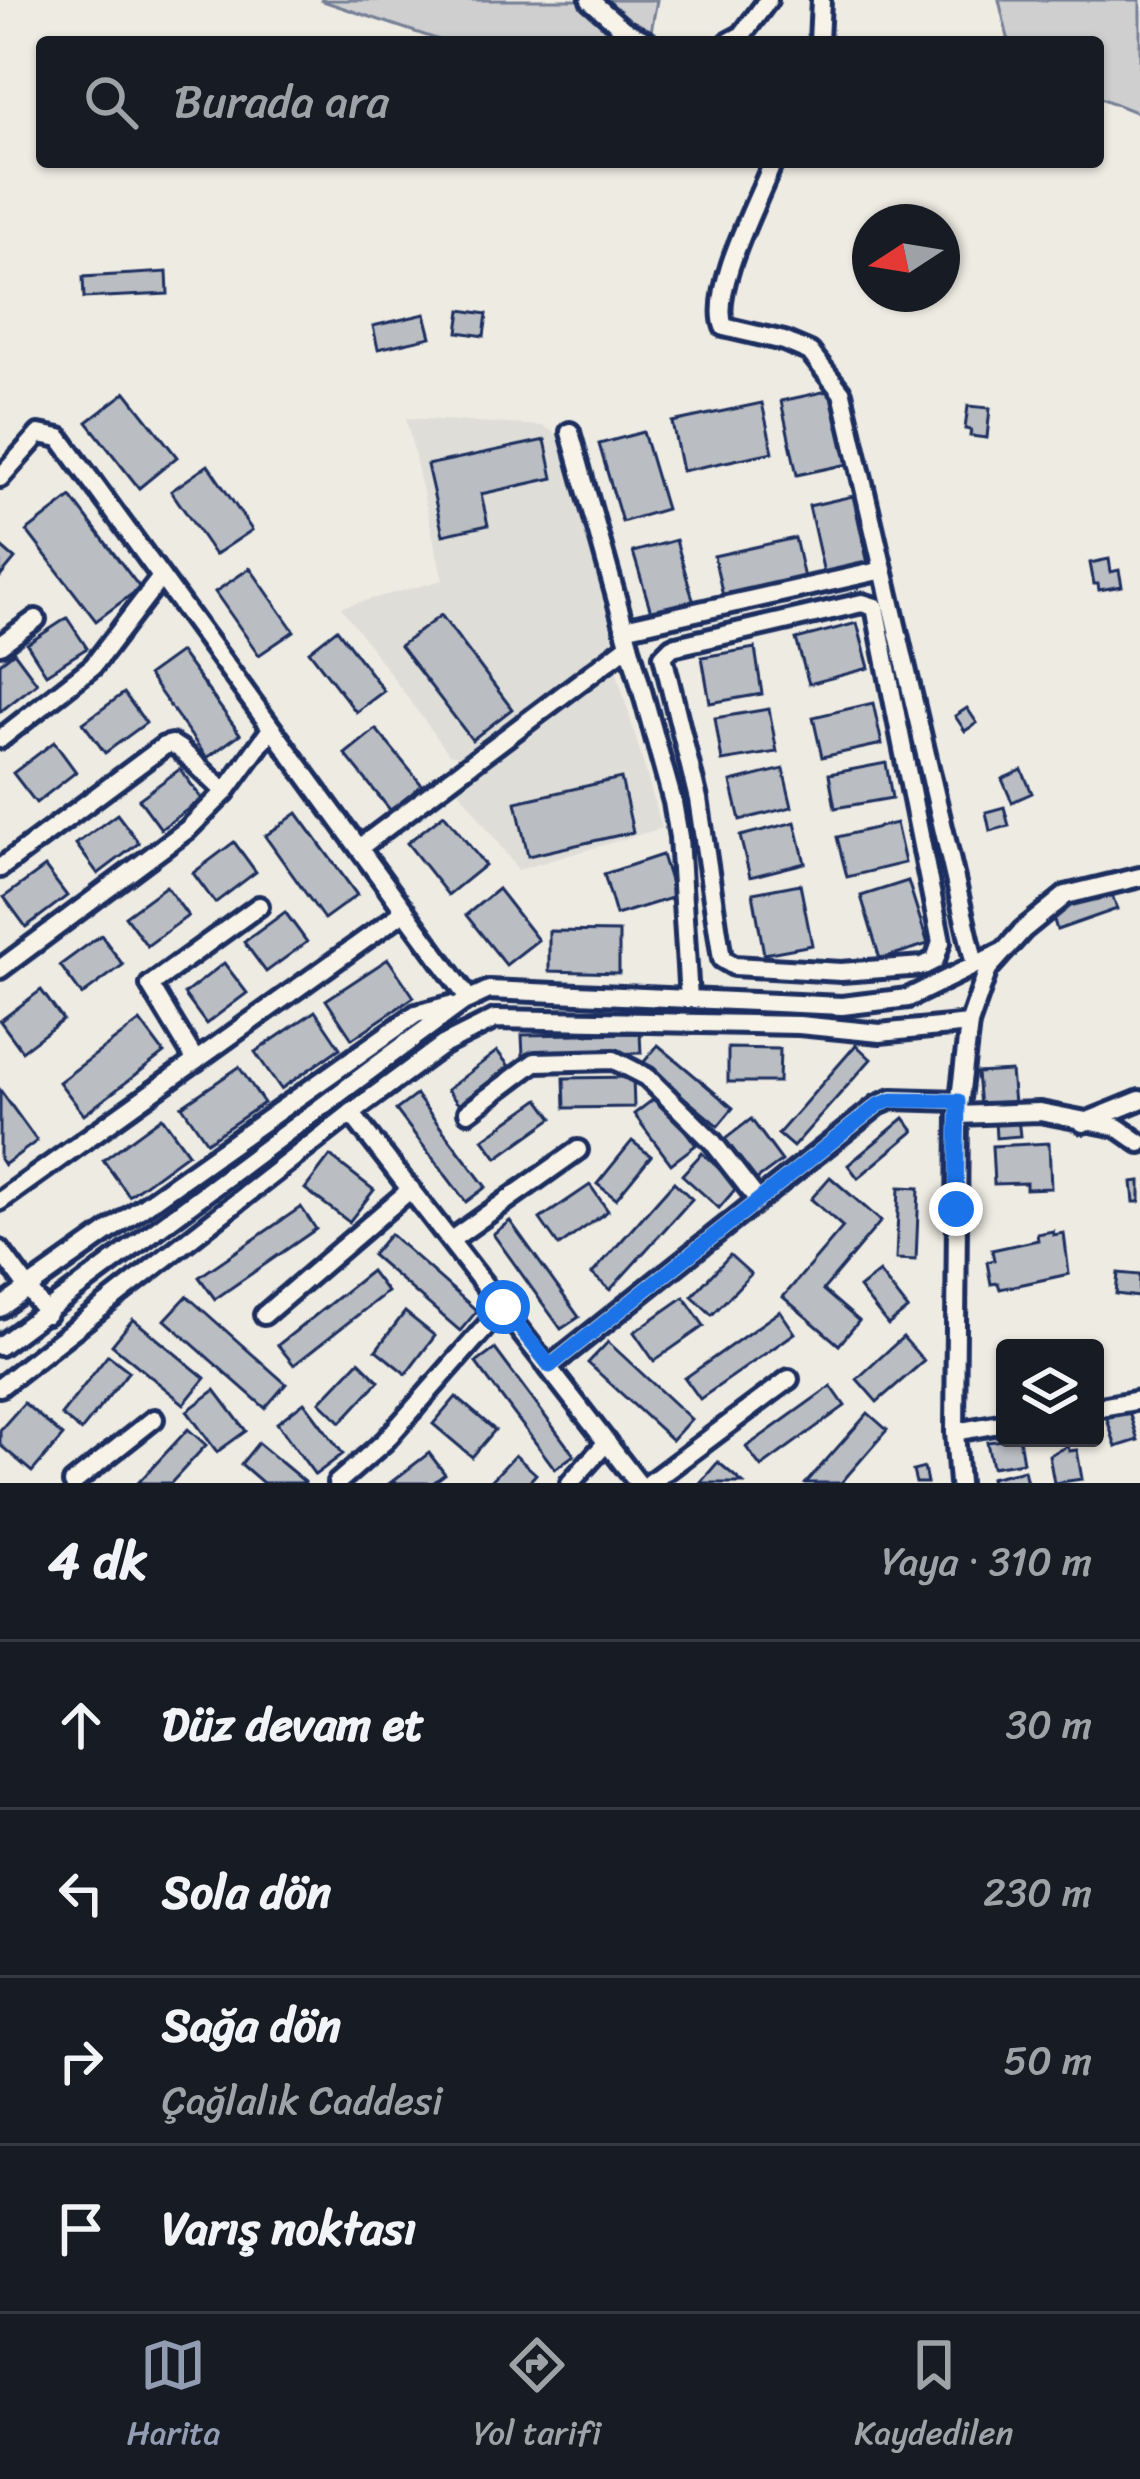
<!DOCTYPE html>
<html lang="tr">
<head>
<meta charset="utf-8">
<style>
  :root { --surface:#171b24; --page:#242831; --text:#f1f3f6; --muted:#9ea1a6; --line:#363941; --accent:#919bb2 }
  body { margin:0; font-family:Sriracha,sans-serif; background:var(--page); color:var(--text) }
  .controls { position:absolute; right:36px; bottom:36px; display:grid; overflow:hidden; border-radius:12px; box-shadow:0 3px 9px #0004 }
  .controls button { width:108px; height:108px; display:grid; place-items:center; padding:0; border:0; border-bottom:3px solid var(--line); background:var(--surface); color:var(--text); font:60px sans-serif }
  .compass { position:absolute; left:852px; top:204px; width:108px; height:108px; border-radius:50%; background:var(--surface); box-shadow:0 3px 9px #0004; rotate:258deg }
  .stop { position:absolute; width:36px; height:36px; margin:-27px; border:9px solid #1a73e8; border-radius:50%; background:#fff }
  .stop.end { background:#1a73e8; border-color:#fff; box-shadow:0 3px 12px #0008 }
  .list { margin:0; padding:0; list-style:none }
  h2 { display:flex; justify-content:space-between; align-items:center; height:156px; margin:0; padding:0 48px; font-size:51px }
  h2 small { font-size:39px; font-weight:400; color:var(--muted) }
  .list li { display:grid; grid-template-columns:78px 1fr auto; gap:36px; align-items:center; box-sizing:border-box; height:168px; padding:0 48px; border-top:3px solid var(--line) }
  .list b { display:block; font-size:45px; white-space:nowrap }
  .list p { margin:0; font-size:39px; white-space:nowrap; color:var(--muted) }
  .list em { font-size:39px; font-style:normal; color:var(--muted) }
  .icon { flex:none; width:66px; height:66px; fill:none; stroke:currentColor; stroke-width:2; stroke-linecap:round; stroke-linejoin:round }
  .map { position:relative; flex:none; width:1140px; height:1483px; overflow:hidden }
  .search { position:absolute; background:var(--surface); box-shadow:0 3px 9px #0004; left:36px; right:36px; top:36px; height:132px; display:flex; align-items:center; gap:30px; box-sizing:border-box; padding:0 42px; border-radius:12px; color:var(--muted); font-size:45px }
  .sheet { height:828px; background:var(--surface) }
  nav { display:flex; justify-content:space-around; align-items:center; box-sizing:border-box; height:168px; border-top:3px solid var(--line); background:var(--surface); font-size:33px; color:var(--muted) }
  nav a { display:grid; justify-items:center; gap:6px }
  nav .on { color:var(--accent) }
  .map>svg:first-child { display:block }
  .built { fill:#deddd8 }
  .green { fill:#cfcfcf; stroke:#757f96; stroke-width:3 }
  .building { fill:#babdc2; stroke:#1b2f5e; stroke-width:3 }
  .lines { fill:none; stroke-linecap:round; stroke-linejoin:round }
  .minor-casing { stroke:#1b2f5e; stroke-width:26 }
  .minor { stroke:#f7f3e8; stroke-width:16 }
  .route { stroke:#1a73e8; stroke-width:15 }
</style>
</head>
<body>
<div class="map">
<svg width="1140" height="1483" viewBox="0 0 1140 1483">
  <rect width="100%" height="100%" fill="#eeebe2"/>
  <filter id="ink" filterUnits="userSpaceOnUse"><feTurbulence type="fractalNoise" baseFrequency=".00833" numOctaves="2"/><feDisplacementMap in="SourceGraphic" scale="24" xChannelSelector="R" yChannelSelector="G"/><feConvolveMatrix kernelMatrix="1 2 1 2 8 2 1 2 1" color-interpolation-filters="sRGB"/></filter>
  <g filter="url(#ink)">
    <g class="built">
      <polygon points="406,418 543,426 560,436 613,638 609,650 464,757 449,754 341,607 443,580"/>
      <polygon points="615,666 662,828 518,870 455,785"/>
    </g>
    <g class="green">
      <polygon points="320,0 657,0 649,42 445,42"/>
      <polygon points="999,0 1140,0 1140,114 1098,97 1098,42 1009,42"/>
    </g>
    <g class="building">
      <polygon points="167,272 168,294 84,298 83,277"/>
      <polygon points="461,310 487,314 484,336 458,332"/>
      <polygon points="425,314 431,337 378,349 373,326"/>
      <polygon points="832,390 848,464 797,475 781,401"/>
      <polygon points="126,392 177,457 139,488 87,422"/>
      <polygon points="762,403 773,452 682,471 672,422"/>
      <polygon points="968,406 990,408 987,438 970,436 971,430 965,429"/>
      <polygon points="643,432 666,509 622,522 599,444"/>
      <polygon points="545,440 553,478 481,494 488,525 443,535 427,465"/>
      <polygon points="208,465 252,530 215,555 171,491"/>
      <polygon points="853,496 868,564 824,573 809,506"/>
      <polygon points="71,497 140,588 96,621 27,531"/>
      <polygon points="795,538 804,578 723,596 714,556"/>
      <polygon points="676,540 694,603 652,615 633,552"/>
      <polygon points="0,546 15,559 0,577"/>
      <polygon points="1109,559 1111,572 1119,570 1122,586 1099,590 1098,584 1094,584 1090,563"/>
      <polygon points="250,568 294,631 259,655 215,592"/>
      <polygon points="441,615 512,709 472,740 400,646"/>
      <polygon points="67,618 87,648 46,674 27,644"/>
      <polygon points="857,623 869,668 809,684 796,639"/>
      <polygon points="337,629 384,691 356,712 309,651"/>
      <polygon points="755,648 762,694 710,703 702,657"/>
      <polygon points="14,652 37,683 0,712 0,663"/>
      <polygon points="180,652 240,734 207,758 148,675"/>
      <polygon points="124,693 146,723 105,753 83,723"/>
      <polygon points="873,703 882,744 822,757 813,717"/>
      <polygon points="967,708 977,723 965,731 955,716"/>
      <polygon points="769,709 777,752 722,761 715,718"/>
      <polygon points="376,729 422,785 391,811 345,754"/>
      <polygon points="54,742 76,772 36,803 13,773"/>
      <polygon points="886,763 892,798 835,808 829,774"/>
      <polygon points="180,769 202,799 161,829 139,799"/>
      <polygon points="783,769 792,807 740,820 731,782"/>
      <polygon points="1022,770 1032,793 1012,802 1002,779"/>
      <polygon points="621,778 633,832 528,856 516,802"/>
      <polygon points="1004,807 1009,826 990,831 986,812"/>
      <polygon points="297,813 357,895 324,919 265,836"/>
      <polygon points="117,814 139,843 98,874 76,844"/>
      <polygon points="444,814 485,865 448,895 407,843"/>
      <polygon points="795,822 805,863 750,877 740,836"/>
      <polygon points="896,823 905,863 847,877 837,837"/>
      <polygon points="234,842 256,872 215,903 193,873"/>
      <polygon points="662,855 675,897 616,915 604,874"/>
      <polygon points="45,867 67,896 26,927 4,897"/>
      <polygon points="908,881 928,944 880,959 861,896"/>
      <polygon points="800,884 812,945 764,954 753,893"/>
      <polygon points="166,886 188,916 147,946 125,916"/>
      <polygon points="498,889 538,940 506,965 466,915"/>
      <polygon points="1110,889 1117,909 1057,930 1053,917 1049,918 1046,912"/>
      <polygon points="285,912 307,942 266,972 244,942"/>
      <polygon points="549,931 619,932 619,973 549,971"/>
      <polygon points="101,935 123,965 82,995 60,965"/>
      <polygon points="388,959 414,997 352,1039 326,1000"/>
      <polygon points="224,963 247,993 206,1024 184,994"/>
      <polygon points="41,990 63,1020 22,1051 0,1021"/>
      <polygon points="315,1011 340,1048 281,1089 255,1052"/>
      <polygon points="140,1021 164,1053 84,1115 59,1082"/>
      <polygon points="640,1033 641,1053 523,1056 522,1035"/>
      <polygon points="658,1045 733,1108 718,1126 643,1063"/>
      <polygon points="856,1045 871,1059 793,1147 778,1134"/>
      <polygon points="728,1048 780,1049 779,1082 728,1082"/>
      <polygon points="497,1051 509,1066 459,1105 447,1090"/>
      <polygon points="239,1067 264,1103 207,1142 182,1106"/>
      <polygon points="1011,1071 1014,1104 980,1107 977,1073"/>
      <polygon points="633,1077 634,1107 565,1108 564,1078"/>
      <polygon points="0,1090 37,1141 4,1165 0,1159"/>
      <polygon points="416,1095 486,1187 466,1202 396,1110"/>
      <polygon points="659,1095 696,1145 671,1164 634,1114"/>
      <polygon points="539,1099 553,1118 497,1158 483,1139"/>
      <polygon points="162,1117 188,1153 129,1196 103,1160"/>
      <polygon points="904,1118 914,1131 858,1178 848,1165"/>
      <polygon points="751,1119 782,1161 756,1180 725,1139"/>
      <polygon points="1018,1119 1020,1136 996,1138 995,1121"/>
      <polygon points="632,1141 651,1156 616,1199 597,1184"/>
      <polygon points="1049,1143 1051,1188 1026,1189 1026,1183 994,1184 992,1146"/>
      <polygon points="702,1153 738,1186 719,1208 682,1175"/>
      <polygon points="330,1156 374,1190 349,1222 305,1189"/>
      <polygon points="830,1177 881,1221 823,1290 859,1321 839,1345 783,1297 843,1227 811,1199"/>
      <polygon points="1140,1181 1140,1202 1134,1202 1132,1182"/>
      <polygon points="674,1182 692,1199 610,1290 592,1274"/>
      <polygon points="590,1185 608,1211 559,1246 540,1219"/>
      <polygon points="899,1187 919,1188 916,1260 896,1259"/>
      <polygon points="301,1207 316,1229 215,1299 199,1277"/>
      <polygon points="510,1221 579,1317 561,1329 493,1234"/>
      <polygon points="1053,1231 1053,1235 1064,1233 1069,1274 1000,1289 998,1283 991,1284 987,1262 994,1260 992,1250 1038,1240 1037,1234"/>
      <polygon points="390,1234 477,1311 460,1331 372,1255"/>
      <polygon points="730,1255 751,1274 712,1315 692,1296"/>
      <polygon points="371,1271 387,1292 294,1365 278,1345"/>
      <polygon points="879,1272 908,1309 888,1325 859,1288"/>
      <polygon points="1118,1273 1140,1275 1139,1297 1116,1294"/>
      <polygon points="187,1296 286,1384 265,1408 165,1320"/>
      <polygon points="684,1297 704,1326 654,1361 634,1332"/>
      <polygon points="780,1311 795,1333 700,1399 685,1378"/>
      <polygon points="405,1312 435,1336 406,1374 376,1350"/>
      <polygon points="133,1319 205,1378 184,1404 112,1345"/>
      <polygon points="903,1337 924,1361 877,1402 857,1379"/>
      <polygon points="608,1342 691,1419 672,1440 588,1363"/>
      <polygon points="495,1349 574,1455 555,1469 476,1363"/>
      <polygon points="108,1355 129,1371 81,1431 61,1415"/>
      <polygon points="359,1361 379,1381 341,1422 320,1402"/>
      <polygon points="831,1386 845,1406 761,1467 746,1447"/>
      <polygon points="215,1390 246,1431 217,1452 187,1411"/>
      <polygon points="456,1397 495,1430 472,1457 433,1424"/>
      <polygon points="304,1402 343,1454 315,1475 277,1423"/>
      <polygon points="24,1403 63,1436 32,1472 0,1445 0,1430"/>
      <polygon points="1128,1409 1138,1440 1116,1447 1106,1416"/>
      <polygon points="868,1413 887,1430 841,1483 806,1483"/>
      <polygon points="188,1429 206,1445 171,1483 138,1483"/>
      <polygon points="1019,1438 1023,1462 992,1467 987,1442"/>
      <polygon points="258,1443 305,1482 305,1483 263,1483 241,1464"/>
      <polygon points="1068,1446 1069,1451 1077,1450 1082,1479 1054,1483 1049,1455"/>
      <polygon points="429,1453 445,1474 433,1483 390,1483"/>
      <polygon points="515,1455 536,1474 528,1483 489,1483"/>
      <polygon points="718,1462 743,1483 700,1483"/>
      <polygon points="924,1468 927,1483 916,1483 913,1471"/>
      <polygon points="1024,1470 1027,1483 991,1483 990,1478"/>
    </g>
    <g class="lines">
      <defs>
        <g id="minor">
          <polyline points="590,0 623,29 648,42"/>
          <polyline points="729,42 742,35 768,0"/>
          <polyline points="819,42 821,0"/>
          <path d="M 773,162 C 758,201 710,290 724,327 L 784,341 L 810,352 L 842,393 L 975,965"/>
          <polyline points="570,432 673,802 679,837 689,999"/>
          <polyline points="0,478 39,434 60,438 469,999"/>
          <polygon points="862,603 875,607 941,942 935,960 923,966 841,972 734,966 722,959 698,799 663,656 672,647"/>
          <polyline points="624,628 883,570"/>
          <polyline points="0,645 36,619"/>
          <polyline points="0,739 93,666 161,577"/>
          <polyline points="359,848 629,645"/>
          <polyline points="0,868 164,746 172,744 180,749 225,792"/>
          <polyline points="0,969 188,829 225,792 271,729"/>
          <polyline points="196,1061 150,985 259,906"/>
          <polyline points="468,1112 535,1062 614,1060 647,1077 712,1141 758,1200"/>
          <polyline points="351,1113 638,1483"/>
          <polyline points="958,1115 1040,1112 1117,1127 1140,1143"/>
          <polyline points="1083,1123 1140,1100"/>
          <polyline points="0,1201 405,911"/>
          <polyline points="451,1240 578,1150"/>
          <polyline points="0,1250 47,1314"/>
          <polyline points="0,1308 416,1014 450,1005"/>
          <polyline points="264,1315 411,1189"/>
          <polyline points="0,1346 415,1037 463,1002 489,990 842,1006 908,998 1004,951"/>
          <polyline points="550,1366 878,1105 892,1099 959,1101"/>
          <polyline points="0,1387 351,1113 443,1045 495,1019 799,1025 880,1033 969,1024"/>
          <polyline points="1095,1408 1140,1400"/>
          <polyline points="955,1432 1005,1423"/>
          <polyline points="73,1483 154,1419"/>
          <polyline points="337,1483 385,1441 503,1307"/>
          <polyline points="570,1483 607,1442"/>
          <polyline points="650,1483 789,1379"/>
          <polyline points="959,1483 955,1432 958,1115 969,1024 988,969 1023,930 1066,895 1140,877"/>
        </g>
      </defs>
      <use href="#minor" class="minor-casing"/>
      <use href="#minor" class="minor"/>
    </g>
  </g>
  <g class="lines" filter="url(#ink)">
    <polyline class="route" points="503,1307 550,1366 878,1105 892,1100 958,1101 956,1209"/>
  </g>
</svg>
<div class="controls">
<button><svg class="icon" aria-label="layers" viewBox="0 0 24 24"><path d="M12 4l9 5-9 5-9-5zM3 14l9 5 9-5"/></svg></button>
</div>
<svg class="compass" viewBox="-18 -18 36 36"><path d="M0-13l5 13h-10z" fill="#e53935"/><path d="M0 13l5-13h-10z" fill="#9ea1a6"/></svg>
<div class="stop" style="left:503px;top:1307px"></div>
<div class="stop end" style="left:956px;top:1209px"></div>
<div class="search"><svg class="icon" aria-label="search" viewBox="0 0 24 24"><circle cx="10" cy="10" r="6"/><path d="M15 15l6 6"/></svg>Burada ara</div>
</div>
<section class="sheet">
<h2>4 dk<small>Yaya · 310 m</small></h2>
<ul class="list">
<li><svg class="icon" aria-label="ahead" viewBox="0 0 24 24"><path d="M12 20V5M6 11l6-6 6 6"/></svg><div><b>Düz devam et</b></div><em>30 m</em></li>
<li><svg class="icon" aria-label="left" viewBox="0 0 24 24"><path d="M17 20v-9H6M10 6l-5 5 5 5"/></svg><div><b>Sola dön</b></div><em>230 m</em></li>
<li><svg class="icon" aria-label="right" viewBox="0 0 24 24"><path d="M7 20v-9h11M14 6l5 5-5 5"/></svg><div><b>Sağa dön</b><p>Çağlalık Caddesi</p></div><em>50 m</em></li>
<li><svg class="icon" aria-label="arrive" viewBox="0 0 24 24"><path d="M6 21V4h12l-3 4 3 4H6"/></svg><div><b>Varış noktası</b></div></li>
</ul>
</section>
<nav>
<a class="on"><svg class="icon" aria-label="map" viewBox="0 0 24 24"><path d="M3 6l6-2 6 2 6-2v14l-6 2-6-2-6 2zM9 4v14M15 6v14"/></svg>Harita</a>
<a><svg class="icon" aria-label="directions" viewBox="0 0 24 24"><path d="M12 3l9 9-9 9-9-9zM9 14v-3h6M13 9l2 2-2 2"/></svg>Yol tarifi</a>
<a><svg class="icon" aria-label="saved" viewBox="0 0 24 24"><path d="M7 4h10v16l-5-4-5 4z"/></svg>Kaydedilen</a>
</nav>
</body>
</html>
